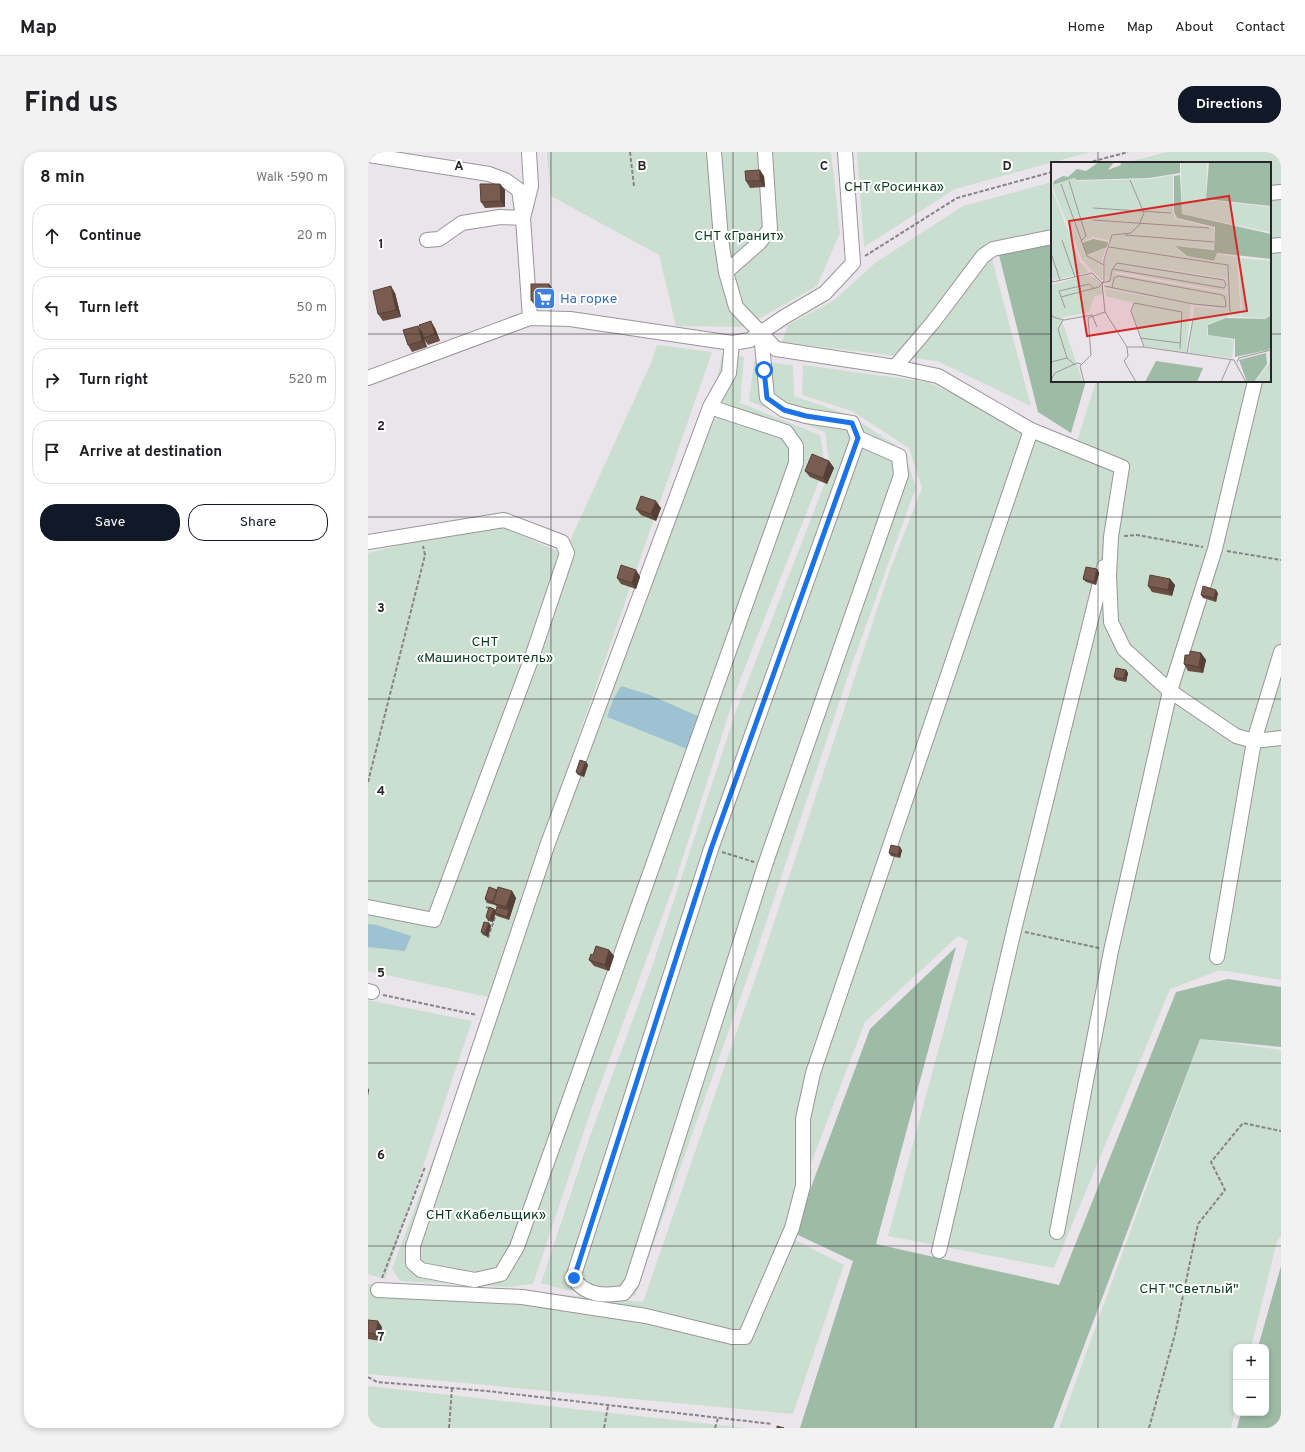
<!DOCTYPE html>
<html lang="en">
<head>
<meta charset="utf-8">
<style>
  :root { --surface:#fff; --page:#f2f2f2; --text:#202124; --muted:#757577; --line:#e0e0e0; --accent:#111827 }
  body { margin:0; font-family:Overpass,sans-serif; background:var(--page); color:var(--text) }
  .controls { position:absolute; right:12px; bottom:12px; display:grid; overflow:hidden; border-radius:8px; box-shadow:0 2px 6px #0003 }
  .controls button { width:36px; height:36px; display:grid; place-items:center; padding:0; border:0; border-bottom:1px solid var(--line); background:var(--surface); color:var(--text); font:20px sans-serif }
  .stop { position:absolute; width:12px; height:12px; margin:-9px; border:3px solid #1a73e8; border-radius:50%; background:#fff }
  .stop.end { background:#1a73e8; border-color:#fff; box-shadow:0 1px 4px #0008 }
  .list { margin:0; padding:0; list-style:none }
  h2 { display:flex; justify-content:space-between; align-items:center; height:52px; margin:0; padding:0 16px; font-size:17px }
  h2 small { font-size:13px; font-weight:400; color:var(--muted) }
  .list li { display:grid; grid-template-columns:26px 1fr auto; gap:12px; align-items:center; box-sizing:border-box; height:64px; margin:0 8px 8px; padding:0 8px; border:1px solid var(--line); border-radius:16px }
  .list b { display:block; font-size:15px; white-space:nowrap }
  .list em { font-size:13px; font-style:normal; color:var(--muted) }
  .actions { display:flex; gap:8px; padding:12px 16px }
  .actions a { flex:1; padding:9px 0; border:1px solid var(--accent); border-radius:16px; text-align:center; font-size:14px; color:var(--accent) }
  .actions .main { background:var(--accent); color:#fff }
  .icon { flex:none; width:22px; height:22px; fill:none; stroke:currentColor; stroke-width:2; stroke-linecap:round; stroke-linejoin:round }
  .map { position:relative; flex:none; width:913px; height:1276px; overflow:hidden; border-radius:16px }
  header { display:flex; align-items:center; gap:24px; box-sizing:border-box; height:56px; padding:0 20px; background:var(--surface); border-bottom:1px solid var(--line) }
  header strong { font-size:19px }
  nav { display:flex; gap:22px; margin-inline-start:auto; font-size:14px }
  .intro { display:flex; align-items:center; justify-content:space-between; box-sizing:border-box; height:96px; padding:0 24px }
  h1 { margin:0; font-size:28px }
  .button { padding:10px 18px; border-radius:16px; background:var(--accent); color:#fff; font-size:14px; font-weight:700 }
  main { display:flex; gap:24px; padding:0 24px }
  aside { flex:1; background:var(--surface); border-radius:16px; box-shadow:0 2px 6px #0003 }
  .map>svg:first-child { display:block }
  .green { fill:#cbdfd0 }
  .forest { fill:#9dbba5 }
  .water { fill:#9dc3d2 }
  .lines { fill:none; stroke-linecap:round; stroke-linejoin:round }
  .minor-casing { stroke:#9a959b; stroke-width:16 }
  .path { stroke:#878387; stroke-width:2; stroke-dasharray:4 2; stroke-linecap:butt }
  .minor { stroke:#fff; stroke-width:14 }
  .wall { fill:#694e44 }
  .shaded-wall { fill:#554037 }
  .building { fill:#7a5b4f; stroke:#554037 }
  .route { stroke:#1a73e8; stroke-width:5 }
  .grid { fill:none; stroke:#282628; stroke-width:1; stroke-opacity:0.55 }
  .labels { text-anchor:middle; stroke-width:4; stroke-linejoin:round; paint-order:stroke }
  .park-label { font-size:14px; fill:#073c1e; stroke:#fff }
  .shop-label { font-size:14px; fill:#366cbe; stroke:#fff; text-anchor:start }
  .inset-road { fill:none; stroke:#9c989d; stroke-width:1 }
  .view { fill:#d62828; fill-opacity:0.15; stroke:#d62828; stroke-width:2 }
  .inset-edge { fill:none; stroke:#282628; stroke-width:2 }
  .grid-label { font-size:13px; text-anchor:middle; font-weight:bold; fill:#282628; stroke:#fff; stroke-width:4; stroke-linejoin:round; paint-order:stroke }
</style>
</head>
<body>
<header>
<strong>Map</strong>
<nav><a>Home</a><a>Map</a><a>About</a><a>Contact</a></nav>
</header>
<div class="intro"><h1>Find us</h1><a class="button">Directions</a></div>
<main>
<aside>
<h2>8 min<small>Walk · 590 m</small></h2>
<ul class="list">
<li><svg class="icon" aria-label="ahead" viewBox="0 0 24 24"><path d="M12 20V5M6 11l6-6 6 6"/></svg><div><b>Continue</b></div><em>20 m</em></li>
<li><svg class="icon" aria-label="left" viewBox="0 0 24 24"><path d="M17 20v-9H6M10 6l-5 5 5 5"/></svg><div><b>Turn left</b></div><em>50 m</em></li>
<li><svg class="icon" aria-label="right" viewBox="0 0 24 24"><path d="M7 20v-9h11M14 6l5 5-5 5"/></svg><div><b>Turn right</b></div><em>520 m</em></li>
<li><svg class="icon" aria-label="arrive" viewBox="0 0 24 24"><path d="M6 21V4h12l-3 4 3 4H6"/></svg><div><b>Arrive at destination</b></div></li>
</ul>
<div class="actions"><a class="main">Save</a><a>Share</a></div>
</aside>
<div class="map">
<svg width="913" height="1276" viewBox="0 0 913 1276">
  <rect width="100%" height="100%" fill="#eae4eb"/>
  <g class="green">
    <polygon points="179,0 463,0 472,81 449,134 376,175 308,174 291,103 183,44"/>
    <polygon points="489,0 722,0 587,37 496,95"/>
    <polygon points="799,0 913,0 913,828 852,818 802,837 686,1116 520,1084 600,789 590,784 497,870 416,1082 476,1113 425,1262 0,1222 0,1132 174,1141 275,1150 398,795 522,418 554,336 541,296 484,259 434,243 435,213 560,230 706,299 728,229 902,229 902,11 757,11"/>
    <polygon points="684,30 684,77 620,92 663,254 569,209 414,190 420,173 465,149 507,111 595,54"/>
    <polygon points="289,193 344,200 120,845 0,819 0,401 44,390 134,375 196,402 283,211"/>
    <polygon points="354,202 376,205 372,251 452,283 457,314 370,533 308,727 224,955 165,1132 139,1135 32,1129 24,1117 342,265"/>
    <polygon points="386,209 425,213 426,244 481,263 535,298 548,335 483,515 385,810 267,1144 198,1138 173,1131 221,987 284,815 367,562 462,318 457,280 381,249"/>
    <polygon points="0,848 104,869 17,1127 0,1122"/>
    <polygon points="832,887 913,898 913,1085 909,1089 883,1195 868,1195 868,1254 863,1276 691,1276"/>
    <polygon points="0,1234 378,1276 0,1276"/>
  </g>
  <g class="forest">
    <polygon points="684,84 684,229 718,229 703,281 670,260 629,95"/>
    <polygon points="588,795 508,1092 691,1133 808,840 860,827 913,835 913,895 832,887 685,1276 432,1276 485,1109 426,1081 502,877"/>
    <polygon points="913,1114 913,1276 869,1276 873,1261 898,1261 898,1195 890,1195"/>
  </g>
  <g class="water">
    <polygon points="253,534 282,543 332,565 319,597 239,565 245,548"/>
    <polygon points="0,772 9,773 43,784 37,799 0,795"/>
  </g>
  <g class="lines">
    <defs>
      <g id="minor">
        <polyline points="346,0 353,87 358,120 368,155 408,197 527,215 570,224 663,278 754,315 743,385 741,424 743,470 756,497 802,539 868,584 886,589 913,586"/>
        <polyline points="0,3 121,22 137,28 151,38 155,66 162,166"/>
        <polyline points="902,41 913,40"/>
        <polyline points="59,88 71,87 94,71 132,65 155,66 163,34 161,0"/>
        <polyline points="902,94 913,93"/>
        <polyline points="358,120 391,91 402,77 397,0"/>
        <path d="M 393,181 L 399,246 L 416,258 L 438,264 L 484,271 L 490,286 L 343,697 L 205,1126 C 218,1144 235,1144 256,1141 L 264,1130 L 397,713 L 533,323 L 531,304 L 490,286"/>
        <polyline points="527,215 566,169 615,104 625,97 684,85"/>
        <polyline points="0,226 162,166 202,167 364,191 382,188 416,165 457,141 485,111 477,0"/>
        <polyline points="342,255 418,280 428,294 428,311 149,1095 133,1122 107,1128 53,1118 45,1111 45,1094 179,694 342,255 361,221 364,191"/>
        <polyline points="0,390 136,368 194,390 199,401 164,505 66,768 0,755"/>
        <polyline points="849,805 886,589 913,500"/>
        <polyline points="0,839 4,840"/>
        <polyline points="689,1080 743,799 802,539 847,397 887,229"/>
        <polyline points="571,1099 646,778 736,415"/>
        <polyline points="10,1138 154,1145 278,1164 364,1185 377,1185 424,1076 435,1034 435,967 445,921 663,278"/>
      </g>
    </defs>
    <use href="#minor" class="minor-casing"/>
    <g class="path">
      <polyline points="262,0 266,34"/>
      <polyline points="719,11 760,0"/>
      <polyline points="497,104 589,46 684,20"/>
      <polyline points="756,384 769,383 835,395"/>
      <polyline points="859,399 913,408"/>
      <polyline points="0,630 57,403 55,394"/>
      <polyline points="354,700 386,710"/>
      <polyline points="118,755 129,759"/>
      <polyline points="657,780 731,796"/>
      <polyline points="120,786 128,762"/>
      <polyline points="15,843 109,863"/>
      <polyline points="14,1126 57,1015"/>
      <polyline points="0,1225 9,1230 119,1239 404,1272"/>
      <polyline points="81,1276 84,1236"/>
      <polyline points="236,1276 240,1254"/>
      <polyline points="347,1276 350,1266"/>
      <polyline points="781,1276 807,1182 830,1072 857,1038 843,1010 875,971 913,979"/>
    </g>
    <use href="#minor" class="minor"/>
  </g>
  <g class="wall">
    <polygon points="396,24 397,35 382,36 378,29"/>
    <polygon points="132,32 137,38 137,55 117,56 113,50"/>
    <polygon points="186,138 186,155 167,154 163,148"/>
    <polygon points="27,141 33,165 15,169 10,162"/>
    <polygon points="67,176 72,189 60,193 56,187 59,195 44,200 40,193"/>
    <polygon points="461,309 466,316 459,332 442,325 437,319"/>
    <polygon points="293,356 288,369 273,363 268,357"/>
    <polygon points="729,417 731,421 728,433 718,430 715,427"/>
    <polygon points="268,418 272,425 268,437 253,432 249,426"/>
    <polygon points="802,427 807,433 804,444 784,440 780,434"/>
    <polygon points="850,441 848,450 835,446 833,443"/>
    <polygon points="833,501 838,508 835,521 820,519 816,512 822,503"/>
    <polygon points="758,518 760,521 758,530 748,528 746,525"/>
    <polygon points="218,610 220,613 216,625 210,623 208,620"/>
    <polygon points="534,698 532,706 523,704 521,701"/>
    <polygon points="130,738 144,739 148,746 141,768 129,764 127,762 125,770 120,769 118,765 127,759 129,755 127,753 119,751 117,747"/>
    <polygon points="121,771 123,774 120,785 115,783 113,780"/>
    <polygon points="241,798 246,804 241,819 226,814 221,808 225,803"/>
    <polygon points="0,1168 14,1175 12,1189 0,1187"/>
  </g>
  <g class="shaded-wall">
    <polygon points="392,18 396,24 397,35 392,29"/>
    <polygon points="132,32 137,38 137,55 133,49"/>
    <polygon points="181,132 186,138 186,155 181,148"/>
    <polygon points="23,134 27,141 33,165 28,158"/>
    <polygon points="63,169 67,176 72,189 67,182"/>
    <polygon points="50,174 54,180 59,195 54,189"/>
    <polygon points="461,309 466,316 459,332 455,326"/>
    <polygon points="288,349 293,356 288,369 283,362"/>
    <polygon points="729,417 731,421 728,433 726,430"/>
    <polygon points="268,418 272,425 268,437 264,431"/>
    <polygon points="802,427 807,433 804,444 800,438"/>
    <polygon points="848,438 850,441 848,450 846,446"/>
    <polygon points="833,501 838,508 835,521 831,515"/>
    <polygon points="758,518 760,521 758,530 756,527"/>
    <polygon points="218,610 220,613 216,625 213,622"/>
    <polygon points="532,695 534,698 532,706 530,703"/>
    <polygon points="144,739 148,746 141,768 139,765 141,758 138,755"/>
    <polygon points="126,757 128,760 125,770 122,767"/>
    <polygon points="121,771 123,774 120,785 117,781"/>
    <polygon points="241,798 246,804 241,819 237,813"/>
    <polygon points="0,936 1,938 0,944"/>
    <polygon points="10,1169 14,1175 12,1189 8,1182"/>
  </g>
  <g class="building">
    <polygon points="392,18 392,29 378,29 377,19"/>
    <polygon points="112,32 132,32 133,49 113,50"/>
    <rect x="163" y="132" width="18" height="16"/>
    <polygon points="23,134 28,158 10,162 5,139"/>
    <polygon points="63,169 67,182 56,186 51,173"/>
    <polygon points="50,174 54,189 40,193 35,178"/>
    <polygon points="444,302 461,309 455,326 437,319"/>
    <polygon points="273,344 288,349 283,362 268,357"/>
    <polygon points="253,413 268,418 264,431 249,426"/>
    <polygon points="718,415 729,417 726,430 715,427"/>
    <polygon points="782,423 802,427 800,438 780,434"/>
    <polygon points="835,434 848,438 846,446 833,443"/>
    <polygon points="822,499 833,501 831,515 816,512 817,503 822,503"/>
    <polygon points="748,516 758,518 756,527 746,525"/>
    <polygon points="212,608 218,610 213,622 208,620"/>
    <polygon points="523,693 532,695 530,703 521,701"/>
    <polygon points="121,735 129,738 125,750 117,747"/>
    <polygon points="130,735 144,739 138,755 125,751"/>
    <polygon points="121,755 126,757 122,767 118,765"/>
    <polygon points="129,755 141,758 139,765 127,761"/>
    <polygon points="116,770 121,771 117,781 113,780"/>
    <polygon points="228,794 241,798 237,813 221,808 223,802 225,803"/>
    <polygon points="0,1168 10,1169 8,1182 0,1181"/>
    <polygon points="409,1274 416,1276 409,1276"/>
  </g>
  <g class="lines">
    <polyline class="route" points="206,1126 343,697 490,286 484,271 438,264 416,258 399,246 396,218"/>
  </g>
  <path class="grid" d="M 183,0 L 183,1276M 365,0 L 365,1276M 548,0 L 548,1276M 730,0 L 730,11M 0,182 L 684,182M 902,182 L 913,182M 730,229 L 730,1276M 0,365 L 913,365M 0,547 L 913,547M 0,729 L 913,729M 0,911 L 913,911M 0,1094 L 913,1094"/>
  <defs>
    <symbol id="supermarket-square" viewBox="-11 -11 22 22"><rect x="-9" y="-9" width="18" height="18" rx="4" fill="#3f7fe0" stroke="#fff"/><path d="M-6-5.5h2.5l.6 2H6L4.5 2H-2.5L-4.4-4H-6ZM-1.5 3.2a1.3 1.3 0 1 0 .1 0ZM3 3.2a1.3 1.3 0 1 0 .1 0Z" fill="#fff"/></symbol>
  </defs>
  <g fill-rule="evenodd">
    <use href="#supermarket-square" x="164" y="134" width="25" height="25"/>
  </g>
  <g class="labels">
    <g class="park-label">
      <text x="526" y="39">СНТ «Росинка»</text>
      <text x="371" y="88">СНТ «Гранит»</text>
      <text x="117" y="494">СНТ<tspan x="117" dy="16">«Машиностроитель»</tspan></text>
      <text x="118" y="1067">СНТ «Кабельщик»</text>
      <text x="821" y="1141">СНТ "Светлый"</text>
    </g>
    <g class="shop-label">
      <text x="192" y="151">На горке</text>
    </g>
  </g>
  <g transform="translate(683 10)">
    <rect width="220" height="220" fill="#eae4eb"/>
    <path d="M 130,0 L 156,0 L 155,38 L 220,45 L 220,70 L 131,52 ZM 122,13 L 122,51 L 125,57 L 163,66 L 162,87 L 123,84 L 135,94 L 163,100 L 166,92 L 186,95 L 190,155 L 178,154 L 177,147 L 177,155 L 157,162 L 156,173 L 183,178 L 181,196 L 138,191 L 143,144 L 173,148 L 140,142 L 135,191 L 93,184 L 81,150 L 83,141 L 55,134 L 54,127 L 130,140 L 55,126 L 55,123 L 60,122 L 62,115 L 60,121 L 55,121 L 55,116 L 59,115 L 54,115 L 54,99 L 60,79 L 42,75 L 30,81 L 36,94 L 55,86 L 51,98 L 52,118 L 50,118 L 31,98 L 1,24 L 23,16 L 26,19 L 99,17 ZM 82,101 L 175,117 L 176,133 L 175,131 L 62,111 L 67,110 L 175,130 L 174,118 ZM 0,25 L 29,100 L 38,110 L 3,118 L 1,116 ZM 188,96 L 220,99 L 220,152 L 213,156 L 191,155 ZM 37,113 L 44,115 L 51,123 L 52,132 L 43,135 L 38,150 L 10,156 L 32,220 L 0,220 L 0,123 ZM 220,188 L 220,220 L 204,220 L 220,199 L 218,192 Z" fill="#cbdfd0" fill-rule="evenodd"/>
    <path d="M 48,0 L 63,0 L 57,8 L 70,3 L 69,0 L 129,0 L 129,11 L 98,16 L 26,18 L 23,16 L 2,23 L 3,19 L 12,14 L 17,15 L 26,7 L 35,9 ZM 158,0 L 220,0 L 220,44 L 155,37 ZM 129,13 L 131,52 L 220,72 L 220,97 L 166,91 L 163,99 L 136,94 L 124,84 L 163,88 L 164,65 L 126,56 L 123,50 L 123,14 ZM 42,77 L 57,80 L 56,85 L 36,93 L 31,81 ZM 220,153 L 220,185 L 217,188 L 184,195 L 184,177 L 157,173 L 157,163 L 175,156 L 214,157 ZM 215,191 L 216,202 L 203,220 L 196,220 L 188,198 ZM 105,199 L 152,206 L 146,220 L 94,220 Z" fill="#9dbba5"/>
    <path class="inset-road" d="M 18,19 L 35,74 L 31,78M 10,22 L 36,94 L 53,103M 42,46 L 120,51M 42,58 L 158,66M 74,73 L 163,80M 11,78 L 24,115M 58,85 L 177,103 L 179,150M 0,91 L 9,118M 0,117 L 2,120 L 41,111 L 51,121 L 54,150 L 76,185 L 77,194 L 73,199 L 85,220M 51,121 L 59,119 L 61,108 L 66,101 L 173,118 L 175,123 L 173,126 L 62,107M 53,124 L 142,142 L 175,145 L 174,135 L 171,133 L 67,114 L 63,116 L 61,126M 10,135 L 48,125 L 53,119 L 53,98 L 61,73 L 80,71 L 88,63 L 93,51 L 79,18M 14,146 L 8,129 L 38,122 L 44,127M 0,152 L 2,155 L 13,158 L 41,153 L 46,165M 12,158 L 7,167 L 16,196M 89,176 L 129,181M 76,185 L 93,185 L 183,198 L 195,220M 93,185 L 80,149 L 83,141 L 131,150 L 129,187M 136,191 L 142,157M 0,200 L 16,196 L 24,203M 186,200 L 188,196 L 220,188M 0,218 L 4,211 L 26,201 L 30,202M 33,220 L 29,204 L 40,193 L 37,156 L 54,150M 170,220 L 180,197"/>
    <path class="view" d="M 178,34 L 196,149 L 36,174 L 18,59 Z"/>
    <rect width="220" height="220" class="inset-edge"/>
  </g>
  <g class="grid-label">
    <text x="91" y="18">A</text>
    <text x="274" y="18">B</text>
    <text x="456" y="18">C</text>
    <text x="639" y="18">D</text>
    <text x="13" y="96">1</text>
    <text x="13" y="278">2</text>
    <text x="13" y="460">3</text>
    <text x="13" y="643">4</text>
    <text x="13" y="825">5</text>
    <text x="13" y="1007">6</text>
    <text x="13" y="1189">7</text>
  </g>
</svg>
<div class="controls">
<button>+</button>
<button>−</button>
</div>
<div class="stop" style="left:396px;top:218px"></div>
<div class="stop end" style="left:206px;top:1126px"></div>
</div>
</main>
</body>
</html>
